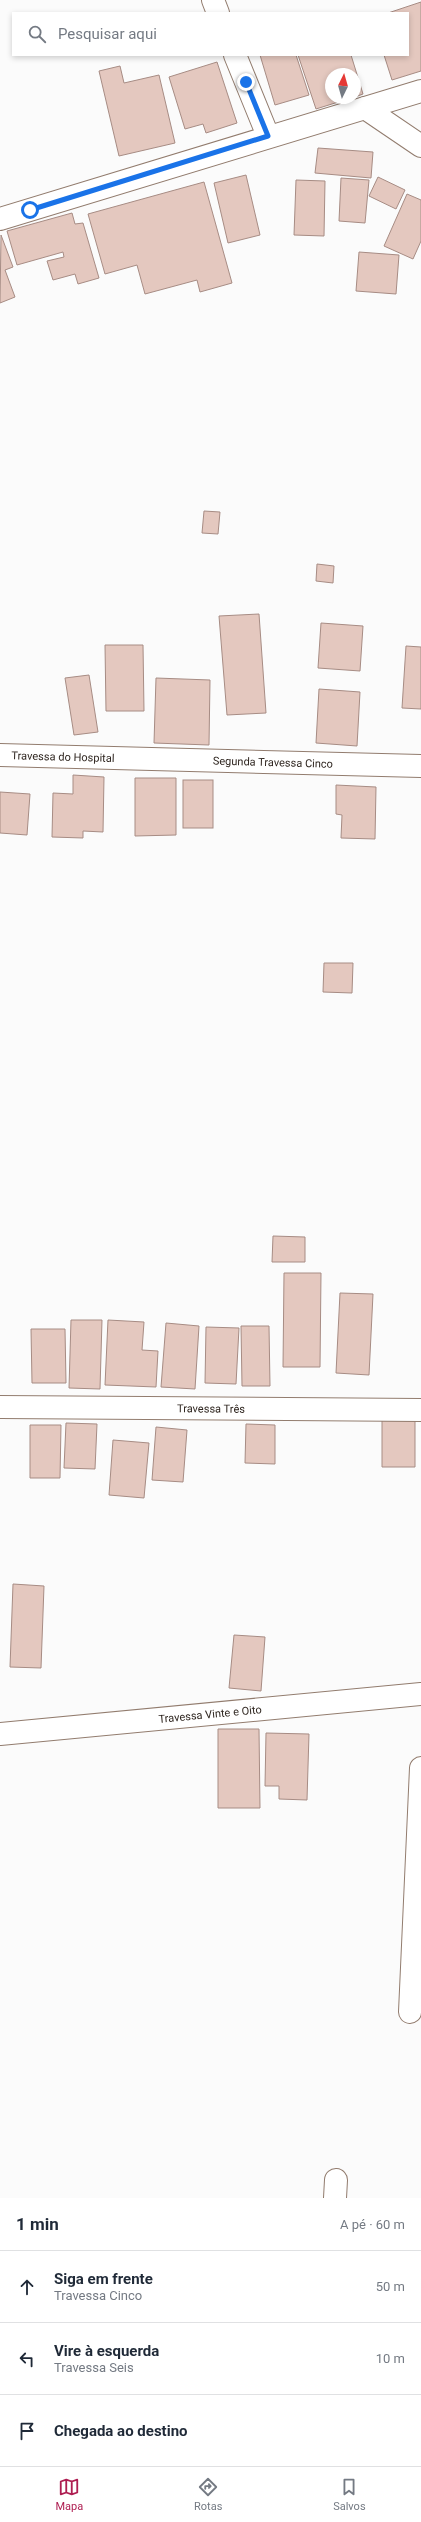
<!DOCTYPE html>
<html lang="pt">
<head>
<meta charset="utf-8">
<style>
  :root { --surface:#fff; --page:#f6f6f7; --text:#1f2937; --muted:#747a83; --line:#e0e1e3; --accent:#ae1d51 }
  body { margin:0; font-family:Roboto,sans-serif; background:var(--page); color:var(--text) }
  .compass { position:absolute; left:325px; top:68px; width:36px; height:36px; border-radius:50%; background:var(--surface); box-shadow:0 2px 6px #0003; rotate:5deg }
  .stop { position:absolute; width:12px; height:12px; margin:-9px; border:3px solid #1a73e8; border-radius:50%; background:#fff }
  .stop.end { background:#1a73e8; border-color:#fff; box-shadow:0 1px 4px #0008 }
  .list { margin:0; padding:0; list-style:none }
  h2 { display:flex; justify-content:space-between; align-items:center; height:52px; margin:0; padding:0 16px; font-size:17px }
  h2 small { font-size:13px; font-weight:400; color:var(--muted) }
  .list li { display:grid; grid-template-columns:26px 1fr auto; gap:12px; align-items:center; box-sizing:border-box; height:72px; padding:0 16px; border-top:1px solid var(--line) }
  .list b { display:block; font-size:15px; white-space:nowrap }
  .list p { margin:0; font-size:13px; white-space:nowrap; color:var(--muted) }
  .list em { font-size:13px; font-style:normal; color:var(--muted) }
  .icon { flex:none; width:22px; height:22px; fill:none; stroke:currentColor; stroke-width:2; stroke-linecap:round; stroke-linejoin:round }
  .map { position:relative; flex:none; width:421px; height:2198px; overflow:hidden }
  .search { position:absolute; background:var(--surface); box-shadow:0 2px 6px #0003; left:12px; right:12px; top:12px; height:44px; display:flex; align-items:center; gap:10px; box-sizing:border-box; padding:0 14px; border-radius:0px; color:var(--muted); font-size:15px }
  .sheet { height:268px; background:var(--surface) }
  nav { display:flex; justify-content:space-around; align-items:center; box-sizing:border-box; height:56px; border-top:1px solid var(--line); background:var(--surface); font-size:11px; color:var(--muted) }
  nav a { display:grid; justify-items:center; gap:2px }
  nav .on { color:var(--accent) }
  .map>svg:first-child { display:block }
  .building { fill:#e4c8bf; stroke:#a78c84 }
  .lines { fill:none; stroke-linecap:round; stroke-linejoin:round }
  .minor-casing { stroke:#927c6e; stroke-width:24 }
  .minor { stroke:#fff; stroke-width:22 }
  .route { stroke:#1a73e8; stroke-width:5 }
  .labels { text-anchor:middle; stroke-width:3; stroke-linejoin:round; paint-order:stroke }
  .street-label { font-size:11px; fill:#2e251f; stroke:#fff }
</style>
</head>
<body>
<div class="map">
<svg width="421" height="2198" viewBox="0 0 421 2198">
  <rect width="100%" height="100%" fill="#fbfbfb"/>
  <g class="building">
    <polygon points="421,2 421,71 392,80 384,55 408,55 408,13 388,13"/>
    <polygon points="260,55 296,55 309,95 275,105"/>
    <polygon points="298,55 351,55 363,94 355,97 355,74 331,74 331,98 351,98 316,109"/>
    <polygon points="217,62 237,123 206,133 203,124 185,129 169,77"/>
    <polygon points="120,66 124,83 159,75 175,143 119,156 99,71"/>
    <polygon points="318,148 373,152 371,178 315,173"/>
    <polygon points="246,175 260,235 228,243 214,183"/>
    <polygon points="378,177 405,190 396,209 369,196"/>
    <polygon points="341,178 369,180 365,223 339,221"/>
    <polygon points="296,180 325,181 324,236 294,235"/>
    <polygon points="204,182 232,283 200,292 197,280 145,294 137,265 105,274 88,214"/>
    <polygon points="407,194 421,200 421,241 413,259 384,246"/>
    <polygon points="72,213 75,224 83,223 99,278 78,284 75,274 53,280 47,261 64,257 63,252 17,265 7,231"/>
    <polygon points="1,235 13,267 5,270 15,297 0,303"/>
    <polygon points="359,252 399,255 396,294 356,291"/>
    <polygon points="204,511 220,512 218,534 202,533"/>
    <polygon points="317,564 334,566 333,583 316,581"/>
    <polygon points="259,614 266,713 227,715 219,616"/>
    <polygon points="321,623 363,626 360,671 318,668"/>
    <polygon points="105,645 143,645 144,711 106,711"/>
    <polygon points="406,646 421,647 421,709 402,708"/>
    <polygon points="89,675 98,732 74,735 65,678"/>
    <polygon points="156,678 210,680 209,745 154,743"/>
    <polygon points="319,689 360,692 357,746 316,743"/>
    <polygon points="73,775 104,777 103,832 83,831 83,838 52,837 53,793 73,794"/>
    <polygon points="135,778 176,778 176,835 135,836"/>
    <rect x="183" y="780" width="30" height="48"/>
    <polygon points="336,785 376,787 375,839 341,838 342,815 336,814"/>
    <polygon points="0,792 30,794 27,835 0,833"/>
    <polygon points="324,963 353,963 352,993 323,992"/>
    <polygon points="273,1236 305,1237 305,1262 272,1262"/>
    <polygon points="284,1273 321,1273 320,1367 283,1367"/>
    <polygon points="340,1293 373,1294 369,1375 336,1373"/>
    <polygon points="71,1320 102,1320 100,1389 69,1388"/>
    <polygon points="108,1320 144,1322 142,1350 158,1351 156,1387 105,1385"/>
    <polygon points="166,1323 199,1326 195,1389 161,1387"/>
    <polygon points="241,1326 269,1326 270,1386 242,1386"/>
    <polygon points="206,1327 239,1328 236,1384 205,1383"/>
    <polygon points="31,1329 65,1329 66,1383 32,1383"/>
    <polygon points="382,1419 415,1420 415,1467 382,1467"/>
    <polygon points="66,1423 97,1424 95,1469 64,1468"/>
    <polygon points="246,1424 275,1425 275,1464 245,1463"/>
    <polygon points="30,1425 61,1425 60,1478 30,1478"/>
    <polygon points="156,1427 187,1430 183,1482 152,1480"/>
    <polygon points="113,1440 149,1443 144,1498 109,1495"/>
    <polygon points="13,1584 44,1586 41,1668 10,1667"/>
    <polygon points="234,1635 265,1637 261,1691 229,1688"/>
    <polygon points="218,1729 259,1729 260,1808 218,1808"/>
    <polygon points="266,1733 309,1734 307,1800 279,1799 279,1786 265,1786"/>
  </g>
  <g class="lines">
    <defs>
      <g id="minor">
        <polyline points="213,0 218,13"/>
        <polyline points="235,55 268,136"/>
        <polyline points="365,108 421,146"/>
        <polyline points="0,219 421,91"/>
        <path id="s1" d="M 0,755 L 421,766"/>
        <path id="s2" d="M 0,1407 L 421,1410"/>
        <path id="s3" d="M 0,1734 L 421,1694"/>
        <polyline points="410,2012 421,1768"/>
        <polyline points="335,2198 336,2180"/>
      </g>
    </defs>
    <use href="#minor" class="minor-casing"/>
    <use href="#minor" class="minor"/>
  </g>
  <g class="lines">
    <polyline class="route" points="30,210 268,136 246,82"/>
  </g>
  <g class="labels">
    <g class="street-label">
      <text dy="4" stroke="none"><textPath href="#s1" startOffset="63">Travessa do Hospital</textPath></text>
      <text dy="4" stroke="none"><textPath href="#s1" startOffset="273">Segunda Travessa Cinco</textPath></text>
      <text dy="4" stroke="none"><textPath href="#s2" startOffset="211">Travessa Três</textPath></text>
      <text dy="4" stroke="none"><textPath href="#s3" startOffset="211">Travessa Vinte e Oito</textPath></text>
    </g>
  </g>
</svg>
<svg class="compass" viewBox="-18 -18 36 36"><path d="M0-13l5 13h-10z" fill="#e53935"/><path d="M0 13l5-13h-10z" fill="#747a83"/></svg>
<div class="stop" style="left:30px;top:210px"></div>
<div class="stop end" style="left:246px;top:82px"></div>
<div class="search"><svg class="icon" aria-label="search" viewBox="0 0 24 24"><circle cx="10" cy="10" r="6"/><path d="M15 15l6 6"/></svg>Pesquisar aqui</div>
</div>
<section class="sheet">
<h2>1 min<small>A pé · 60 m</small></h2>
<ul class="list">
<li><svg class="icon" aria-label="ahead" viewBox="0 0 24 24"><path d="M12 20V5M6 11l6-6 6 6"/></svg><div><b>Siga em frente</b><p>Travessa Cinco</p></div><em>50 m</em></li>
<li><svg class="icon" aria-label="left" viewBox="0 0 24 24"><path d="M17 20v-9H6M10 6l-5 5 5 5"/></svg><div><b>Vire à esquerda</b><p>Travessa Seis</p></div><em>10 m</em></li>
<li><svg class="icon" aria-label="arrive" viewBox="0 0 24 24"><path d="M6 21V4h12l-3 4 3 4H6"/></svg><div><b>Chegada ao destino</b></div></li>
</ul>
</section>
<nav>
<a class="on"><svg class="icon" aria-label="map" viewBox="0 0 24 24"><path d="M3 6l6-2 6 2 6-2v14l-6 2-6-2-6 2zM9 4v14M15 6v14"/></svg>Mapa</a>
<a><svg class="icon" aria-label="directions" viewBox="0 0 24 24"><path d="M12 3l9 9-9 9-9-9zM9 14v-3h6M13 9l2 2-2 2"/></svg>Rotas</a>
<a><svg class="icon" aria-label="saved" viewBox="0 0 24 24"><path d="M7 4h10v16l-5-4-5 4z"/></svg>Salvos</a>
</nav>
</body>
</html>
